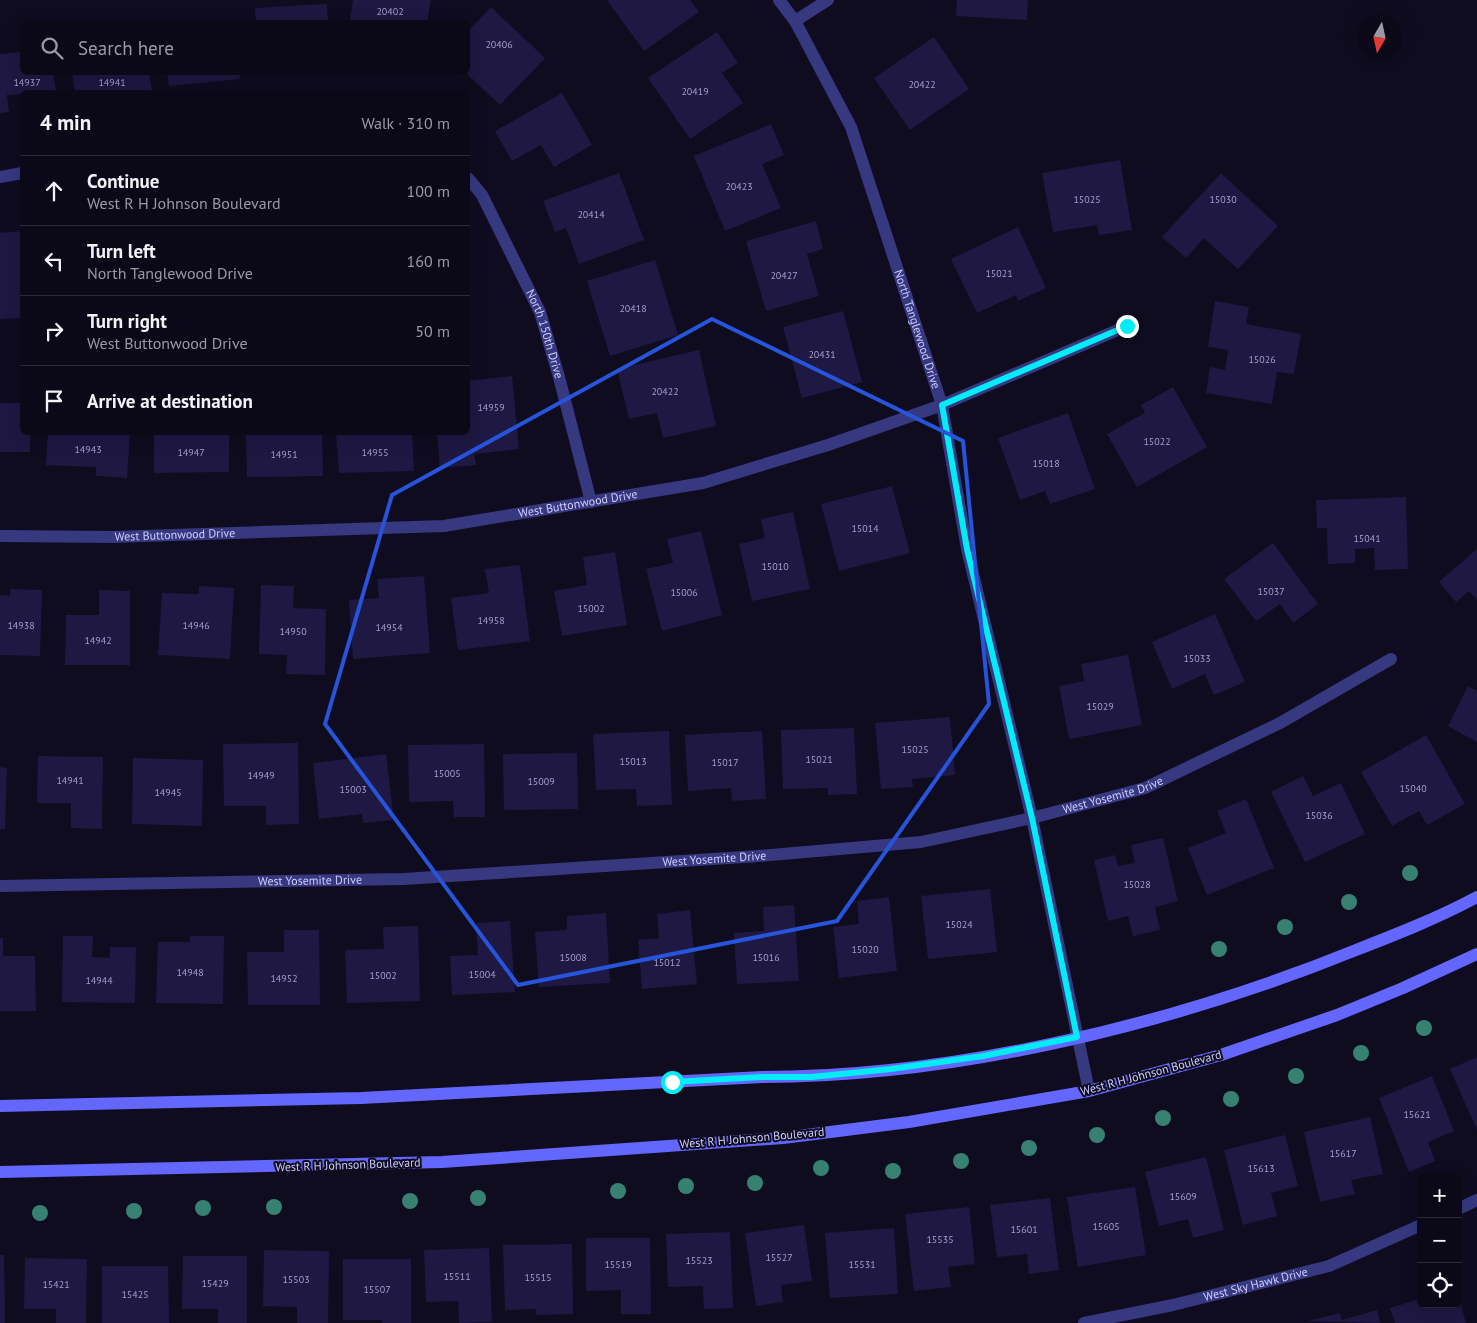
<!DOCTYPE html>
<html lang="en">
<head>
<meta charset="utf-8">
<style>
  :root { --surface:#0b0918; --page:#191725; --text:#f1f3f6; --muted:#9a9aa2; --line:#2b2a37 }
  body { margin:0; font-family:"PT Sans",sans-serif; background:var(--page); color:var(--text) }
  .controls { position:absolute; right:15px; bottom:15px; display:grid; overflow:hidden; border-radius:8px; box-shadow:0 5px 20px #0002 }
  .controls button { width:45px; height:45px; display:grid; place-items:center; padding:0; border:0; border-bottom:1px solid var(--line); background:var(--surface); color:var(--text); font:25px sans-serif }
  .compass { position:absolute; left:1357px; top:15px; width:45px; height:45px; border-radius:50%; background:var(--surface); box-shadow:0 5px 20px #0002; rotate:189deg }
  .stop { position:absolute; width:15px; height:15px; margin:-11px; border:4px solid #00ecf7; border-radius:50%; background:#fff }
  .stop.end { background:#00ecf7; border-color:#fff; box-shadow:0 1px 5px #0008 }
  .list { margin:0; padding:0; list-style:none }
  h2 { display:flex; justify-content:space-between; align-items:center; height:65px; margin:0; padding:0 20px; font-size:21px }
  h2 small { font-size:16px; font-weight:400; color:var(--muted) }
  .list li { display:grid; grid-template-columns:32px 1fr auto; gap:15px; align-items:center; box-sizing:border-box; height:70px; padding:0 20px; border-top:1px solid var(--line) }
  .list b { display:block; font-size:19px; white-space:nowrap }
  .list p { margin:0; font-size:16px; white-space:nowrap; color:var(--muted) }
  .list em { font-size:16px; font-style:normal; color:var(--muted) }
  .icon { flex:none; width:28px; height:28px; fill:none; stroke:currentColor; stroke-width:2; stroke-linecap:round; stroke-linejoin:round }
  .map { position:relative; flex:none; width:1477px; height:1323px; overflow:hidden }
  .search { position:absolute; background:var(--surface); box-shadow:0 5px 20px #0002; left:20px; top:20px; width:450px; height:55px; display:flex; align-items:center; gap:12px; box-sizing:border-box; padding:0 18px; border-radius:8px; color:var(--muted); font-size:19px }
  .panel { position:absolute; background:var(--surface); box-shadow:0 5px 20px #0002; left:20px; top:90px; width:450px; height:345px; border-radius:8px }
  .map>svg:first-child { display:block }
  .building { fill:#1e1842 }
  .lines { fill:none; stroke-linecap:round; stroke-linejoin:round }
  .street { stroke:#363880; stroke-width:12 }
  .secondary { stroke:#6367ff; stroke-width:12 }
  .tree { fill:#368172 }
  .route { stroke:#00ecf7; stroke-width:6 }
  .marked { fill:none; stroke:#2654da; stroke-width:4; stroke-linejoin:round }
  .labels { text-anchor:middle; stroke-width:4; stroke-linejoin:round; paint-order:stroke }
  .number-label { font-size:10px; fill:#a39fd0 }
  .street-label { font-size:12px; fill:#cfccff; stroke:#0f0c20 }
</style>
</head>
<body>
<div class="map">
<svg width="1477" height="1323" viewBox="0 0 1477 1323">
  <rect width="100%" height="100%" fill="#0f0c20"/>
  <g class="building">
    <polygon points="353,0 431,0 427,22 350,22"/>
    <polygon points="607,0 690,0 699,12 644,51"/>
    <polygon points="957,0 1028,0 1027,20 956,16"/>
    <polygon points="327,4 328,22 256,22 255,8"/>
    <polygon points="491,7 545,58 500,105 465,72 468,72 468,31"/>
    <polygon points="717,32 738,63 722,73 743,103 690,139 648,78"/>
    <polygon points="934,37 969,89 910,130 874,78"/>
    <polygon points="22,52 22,72 53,72 56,92 7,95 9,112 0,113 0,54"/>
    <polygon points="72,72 149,72 152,92 75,92"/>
    <polygon points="167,72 239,72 240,79 169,86"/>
    <polygon points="562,93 592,145 554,167 541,145 512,161 495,131"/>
    <polygon points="771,124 784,155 762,164 781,208 725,231 694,156"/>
    <polygon points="1120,160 1132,230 1099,235 1097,225 1053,232 1042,173"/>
    <polygon points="619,173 644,240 579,264 566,228 555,232 543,201"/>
    <polygon points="1221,173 1278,226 1238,269 1204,238 1186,258 1162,237"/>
    <polygon points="816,221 823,249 807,254 819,296 766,311 746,241"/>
    <polygon points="1018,227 1046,288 1018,301 1016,295 977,313 951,259"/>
    <polygon points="22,231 22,318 0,319 0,233"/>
    <polygon points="655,260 678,335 610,356 587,281"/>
    <polygon points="1215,301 1249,307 1246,324 1301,334 1294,374 1277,372 1272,404 1206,393 1210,367 1225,370 1228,350 1208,347"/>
    <polygon points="843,311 862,382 802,398 783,327"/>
    <polygon points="699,350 716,426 663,438 657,413 629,419 617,369"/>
    <polygon points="512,376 519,449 474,454 476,465 440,468 437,432 468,432 468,381"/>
    <polygon points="1173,387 1207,447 1137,487 1107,434 1145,413 1141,405"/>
    <polygon points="0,403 22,403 22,432 30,432 30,452 0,452"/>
    <polygon points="1068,413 1095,489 1050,504 1045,491 1020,500 998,438"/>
    <polygon points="48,432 130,432 127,478 96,476 96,467 46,465"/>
    <polygon points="154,432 229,432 229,472 154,473"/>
    <polygon points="246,432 322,432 323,476 247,477"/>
    <polygon points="336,432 412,432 414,471 339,473"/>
    <polygon points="892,486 910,553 839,571 821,504"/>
    <polygon points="1406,497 1408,569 1375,570 1374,548 1355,549 1355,563 1328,564 1327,528 1317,528 1316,500"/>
    <polygon points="793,512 810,589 752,601 739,544 765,538 761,519"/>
    <polygon points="701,531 722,615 662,631 646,569 673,563 667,539"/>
    <polygon points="1273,543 1318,604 1293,623 1280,604 1256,621 1224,579"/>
    <polygon points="1477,549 1477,600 1469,591 1456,602 1439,582"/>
    <polygon points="615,552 627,625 562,636 554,591 587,585 583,557"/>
    <polygon points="520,565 530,641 458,650 451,598 489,593 485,569"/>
    <polygon points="424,576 430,653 353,659 349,600 379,598 377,579"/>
    <polygon points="261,585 294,586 293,608 326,609 325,675 286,674 287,655 259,654"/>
    <polygon points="199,586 234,588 230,659 158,655 162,593 199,594"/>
    <polygon points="10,589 42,590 40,656 0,655 0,595 10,596"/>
    <polygon points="99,590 130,591 130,665 65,665 66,615 99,615"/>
    <polygon points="1215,614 1245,682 1214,695 1205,674 1172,689 1152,642"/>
    <polygon points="1128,655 1142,725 1069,739 1059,686 1084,681 1081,664"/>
    <polygon points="1468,686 1477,691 1477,742 1448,726"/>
    <polygon points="950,717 955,775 912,779 913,787 881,789 875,723"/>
    <polygon points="854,728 857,794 828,795 828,788 783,789 781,730"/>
    <polygon points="669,731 672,805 637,806 636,789 596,790 593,734"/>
    <polygon points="762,731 766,799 732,801 731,788 688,791 685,735"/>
    <polygon points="1426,735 1465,804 1427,825 1419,811 1392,826 1361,772"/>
    <polygon points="298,743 299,824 266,825 266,806 224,806 223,744"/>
    <polygon points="484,744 485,817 454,817 453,801 409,802 408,745"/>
    <polygon points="577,753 578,809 504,810 503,754"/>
    <polygon points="386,754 394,820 363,823 362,814 319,819 313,763"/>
    <polygon points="38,756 103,757 102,829 71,828 71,803 37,803"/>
    <polygon points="133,758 203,760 202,826 132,824"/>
    <polygon points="0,767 7,768 5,829 0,829"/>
    <polygon points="1303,776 1313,796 1341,783 1365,834 1305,862 1271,792"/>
    <polygon points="1246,799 1274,868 1207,895 1188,848 1226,833 1217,811"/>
    <polygon points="1163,838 1178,901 1155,907 1160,930 1133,936 1128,916 1108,921 1094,860 1115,855 1118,866 1135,863 1131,845"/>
    <polygon points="990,889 997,952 928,959 921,896"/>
    <polygon points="889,897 897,971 839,978 833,927 859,924 857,901"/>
    <polygon points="794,905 799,981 737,984 734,933 764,931 763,907"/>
    <polygon points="690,910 697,984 642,989 638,940 659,938 657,914"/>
    <polygon points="606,913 610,983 539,987 535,932 567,930 567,916"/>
    <polygon points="510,921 515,992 452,995 450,956 478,955 476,923"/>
    <polygon points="418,926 420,1001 347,1003 345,950 384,949 383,927"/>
    <polygon points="284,930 319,930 320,1005 248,1005 247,952 284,952"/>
    <polygon points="63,936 93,936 92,957 110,958 110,947 136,947 135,1003 62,1002"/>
    <polygon points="190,936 224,936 223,1004 156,1003 158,942 190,942"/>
    <polygon points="0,938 3,938 3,956 35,956 36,1011 0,1011"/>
    <polygon points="1477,1057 1477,1130 1450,1069"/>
    <polygon points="1432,1076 1454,1131 1428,1142 1435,1161 1409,1172 1379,1098"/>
    <polygon points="1370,1117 1383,1174 1351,1180 1355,1194 1320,1202 1304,1132"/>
    <polygon points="1285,1135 1298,1186 1271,1193 1277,1216 1243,1225 1224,1150"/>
    <polygon points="1206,1157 1224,1230 1193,1238 1188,1219 1159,1226 1145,1172"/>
    <polygon points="1135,1187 1146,1255 1078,1267 1067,1197"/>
    <polygon points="1050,1198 1059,1270 1029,1274 1027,1254 997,1257 990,1205"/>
    <polygon points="969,1207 975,1264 948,1267 951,1287 914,1291 905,1214"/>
    <polygon points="804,1225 812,1281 781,1285 783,1302 756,1306 745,1233"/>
    <polygon points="894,1228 898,1294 830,1298 825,1233"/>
    <polygon points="730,1232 733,1308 704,1309 703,1286 668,1287 666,1234"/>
    <polygon points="586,1238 650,1238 651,1314 621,1314 621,1290 586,1291"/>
    <polygon points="572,1244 573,1314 536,1315 536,1309 505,1310 503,1245"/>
    <polygon points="489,1248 492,1322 459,1323 458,1301 426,1302 424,1250"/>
    <polygon points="264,1250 329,1251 328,1323 297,1323 297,1307 263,1306"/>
    <polygon points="0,1255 4,1255 5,1323 0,1323"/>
    <polygon points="183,1256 247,1256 247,1323 218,1323 218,1309 182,1309"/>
    <polygon points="25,1258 87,1259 86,1323 56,1323 56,1309 24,1309"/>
    <polygon points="343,1259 411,1259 411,1323 382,1323 382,1320 343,1320"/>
    <polygon points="102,1266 168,1266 169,1323 102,1323"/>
    <polygon points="1421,1288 1421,1304 1458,1304 1459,1300 1466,1323 1395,1323 1390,1308 1420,1299 1417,1289"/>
    <polygon points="1377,1310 1380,1323 1308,1321 1340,1313 1342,1320"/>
  </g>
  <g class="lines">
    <g class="street">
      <path id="s1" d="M 779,0 L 795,21 L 851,127 L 942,405 L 967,549 L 1032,818 L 1089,1091"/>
      <polyline points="795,21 828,0"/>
      <polyline points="0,177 22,173"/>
      <path id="s2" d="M 468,178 L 482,195 L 540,312 L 559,377 L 591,502"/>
      <path id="s3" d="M 0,536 L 113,537 L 444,526 L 703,483 L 828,445 L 942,405 L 1127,326"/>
      <path id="s4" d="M 0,886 L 404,879 L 759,856 L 921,842 L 1032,818 L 1145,788 L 1280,723 L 1391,659"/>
      <polyline points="1458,1209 1477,1200"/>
      <path id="s5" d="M 1084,1323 L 1173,1305 L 1329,1266 L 1421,1225"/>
    </g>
    <g class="secondary">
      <path d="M 0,1106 L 361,1098 L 762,1077 C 958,1077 1176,1023 1356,950 C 1397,934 1438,918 1477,897"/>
      <polyline points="0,1172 442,1162 783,1138 909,1122 1089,1091 1221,1055 1337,1015 1403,988 1477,954"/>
    </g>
  </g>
  <g class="tree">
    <circle cx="1410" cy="873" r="8"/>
    <circle cx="1349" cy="902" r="8"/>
    <circle cx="1285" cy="927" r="8"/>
    <circle cx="1219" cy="949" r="8"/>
    <circle cx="1424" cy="1028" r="8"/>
    <circle cx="1361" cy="1053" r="8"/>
    <circle cx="1296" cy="1076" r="8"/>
    <circle cx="1231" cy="1099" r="8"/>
    <circle cx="1163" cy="1118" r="8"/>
    <circle cx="1097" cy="1135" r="8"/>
    <circle cx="1029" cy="1148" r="8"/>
    <circle cx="961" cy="1161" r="8"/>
    <circle cx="821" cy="1168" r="8"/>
    <circle cx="893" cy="1171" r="8"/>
    <circle cx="755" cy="1183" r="8"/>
    <circle cx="686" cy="1186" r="8"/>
    <circle cx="618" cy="1191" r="8"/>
    <circle cx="478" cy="1198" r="8"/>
    <circle cx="410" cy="1201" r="8"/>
    <circle cx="274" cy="1207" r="8"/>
    <circle cx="203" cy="1208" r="8"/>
    <circle cx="134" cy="1211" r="8"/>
    <circle cx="40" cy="1213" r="8"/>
  </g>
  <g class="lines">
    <polyline class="route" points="672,1082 762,1077 811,1077 891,1069 983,1056 1077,1037 1032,818 967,549 942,405 1127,326"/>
  </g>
  <path class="marked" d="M 712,319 L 963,441 L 989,704 L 837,921 L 518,985 L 325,724 L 392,495 Z"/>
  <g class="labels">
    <g class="number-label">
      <text x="390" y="15">20402</text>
      <text x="499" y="48">20406</text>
      <text x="27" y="86">14937</text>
      <text x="112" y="86">14941</text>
      <text x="922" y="88">20422</text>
      <text x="695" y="95">20419</text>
      <text x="739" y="190">20423</text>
      <text x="1087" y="203">15025</text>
      <text x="1223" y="203">15030</text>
      <text x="591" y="218">20414</text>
      <text x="999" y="277">15021</text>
      <text x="784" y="279">20427</text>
      <text x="633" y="312">20418</text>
      <text x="822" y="358">20431</text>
      <text x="1262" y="363">15026</text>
      <text x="665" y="395">20422</text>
      <text x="491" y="411">14959</text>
      <text x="1157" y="445">15022</text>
      <text x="88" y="453">14943</text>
      <text x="191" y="456">14947</text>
      <text x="375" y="456">14955</text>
      <text x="284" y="458">14951</text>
      <text x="1046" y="467">15018</text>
      <text x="865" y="532">15014</text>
      <text x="1367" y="542">15041</text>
      <text x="775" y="570">15010</text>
      <text x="1271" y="595">15037</text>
      <text x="684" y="596">15006</text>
      <text x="591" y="612">15002</text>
      <text x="491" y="624">14958</text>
      <text x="21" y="629">14938</text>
      <text x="196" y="629">14946</text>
      <text x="389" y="631">14954</text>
      <text x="293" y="635">14950</text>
      <text x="98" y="644">14942</text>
      <text x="1197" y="662">15033</text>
      <text x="1100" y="710">15029</text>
      <text x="915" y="753">15025</text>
      <text x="819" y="763">15021</text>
      <text x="633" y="765">15013</text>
      <text x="725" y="766">15017</text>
      <text x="447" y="777">15005</text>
      <text x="261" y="779">14949</text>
      <text x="70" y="784">14941</text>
      <text x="541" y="785">15009</text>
      <text x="1413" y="792">15040</text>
      <text x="353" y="793">15003</text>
      <text x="168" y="796">14945</text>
      <text x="1319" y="819">15036</text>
      <text x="1137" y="888">15028</text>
      <text x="959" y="928">15024</text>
      <text x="865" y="953">15020</text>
      <text x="573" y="961">15008</text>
      <text x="766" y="961">15016</text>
      <text x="667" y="966">15012</text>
      <text x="190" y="976">14948</text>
      <text x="482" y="978">15004</text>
      <text x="383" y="979">15002</text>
      <text x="284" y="982">14952</text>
      <text x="99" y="984">14944</text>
      <text x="1417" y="1118">15621</text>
      <text x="1343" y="1157">15617</text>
      <text x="1261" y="1172">15613</text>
      <text x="1183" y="1200">15609</text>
      <text x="1106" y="1230">15605</text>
      <text x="1024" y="1233">15601</text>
      <text x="940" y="1243">15535</text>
      <text x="779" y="1261">15527</text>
      <text x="699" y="1264">15523</text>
      <text x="618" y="1268">15519</text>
      <text x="862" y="1268">15531</text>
      <text x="457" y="1280">15511</text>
      <text x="538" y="1281">15515</text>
      <text x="296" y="1283">15503</text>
      <text x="215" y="1287">15429</text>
      <text x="56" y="1288">15421</text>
      <text x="377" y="1293">15507</text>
      <text x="135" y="1298">15425</text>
    </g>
    <g class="street-label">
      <text dy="4" stroke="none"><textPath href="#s1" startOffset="359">North Tanglewood Drive</textPath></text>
      <text dy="4" stroke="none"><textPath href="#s2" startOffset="175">North 150th Drive</textPath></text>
      <text dy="4" stroke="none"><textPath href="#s3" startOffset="580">West Buttonwood Drive</textPath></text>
      <text dy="4" stroke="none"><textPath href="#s3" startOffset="175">West Buttonwood Drive</textPath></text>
      <text dy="4" stroke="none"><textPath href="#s4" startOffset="1120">West Yosemite Drive</textPath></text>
      <text dy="4" stroke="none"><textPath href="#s4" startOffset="715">West Yosemite Drive</textPath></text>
      <text dy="4" stroke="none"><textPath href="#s4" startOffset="310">West Yosemite Drive</textPath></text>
      <text transform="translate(1151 1073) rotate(-15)" y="4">West R H Johnson Boulevard</text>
      <text transform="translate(752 1138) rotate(-5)" y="4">West R H Johnson Boulevard</text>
      <text transform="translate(348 1165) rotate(-2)" y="4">West R H Johnson Boulevard</text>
      <text dy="4" stroke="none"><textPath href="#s5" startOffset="176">West Sky Hawk Drive</textPath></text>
    </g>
  </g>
</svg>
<div class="controls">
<button>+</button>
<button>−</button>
<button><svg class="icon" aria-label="locate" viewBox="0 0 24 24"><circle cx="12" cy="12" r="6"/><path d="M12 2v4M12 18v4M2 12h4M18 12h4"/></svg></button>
</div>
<svg class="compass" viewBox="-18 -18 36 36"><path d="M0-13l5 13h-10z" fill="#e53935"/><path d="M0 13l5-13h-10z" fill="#9a9aa2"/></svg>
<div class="stop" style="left:672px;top:1082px"></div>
<div class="stop end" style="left:1127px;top:326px"></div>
<div class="search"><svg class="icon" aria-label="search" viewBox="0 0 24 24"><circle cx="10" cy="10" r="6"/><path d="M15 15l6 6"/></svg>Search here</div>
<section class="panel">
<h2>4 min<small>Walk · 310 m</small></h2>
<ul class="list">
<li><svg class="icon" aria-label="ahead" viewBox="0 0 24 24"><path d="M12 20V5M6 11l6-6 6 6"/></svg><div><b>Continue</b><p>West R H Johnson Boulevard</p></div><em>100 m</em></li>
<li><svg class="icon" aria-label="left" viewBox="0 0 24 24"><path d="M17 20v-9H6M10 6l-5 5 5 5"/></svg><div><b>Turn left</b><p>North Tanglewood Drive</p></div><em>160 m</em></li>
<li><svg class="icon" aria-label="right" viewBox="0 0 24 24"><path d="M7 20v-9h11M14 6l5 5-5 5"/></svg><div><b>Turn right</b><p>West Buttonwood Drive</p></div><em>50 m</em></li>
<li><svg class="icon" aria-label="arrive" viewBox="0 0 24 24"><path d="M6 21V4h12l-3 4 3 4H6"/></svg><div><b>Arrive at destination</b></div></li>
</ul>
</section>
</div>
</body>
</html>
